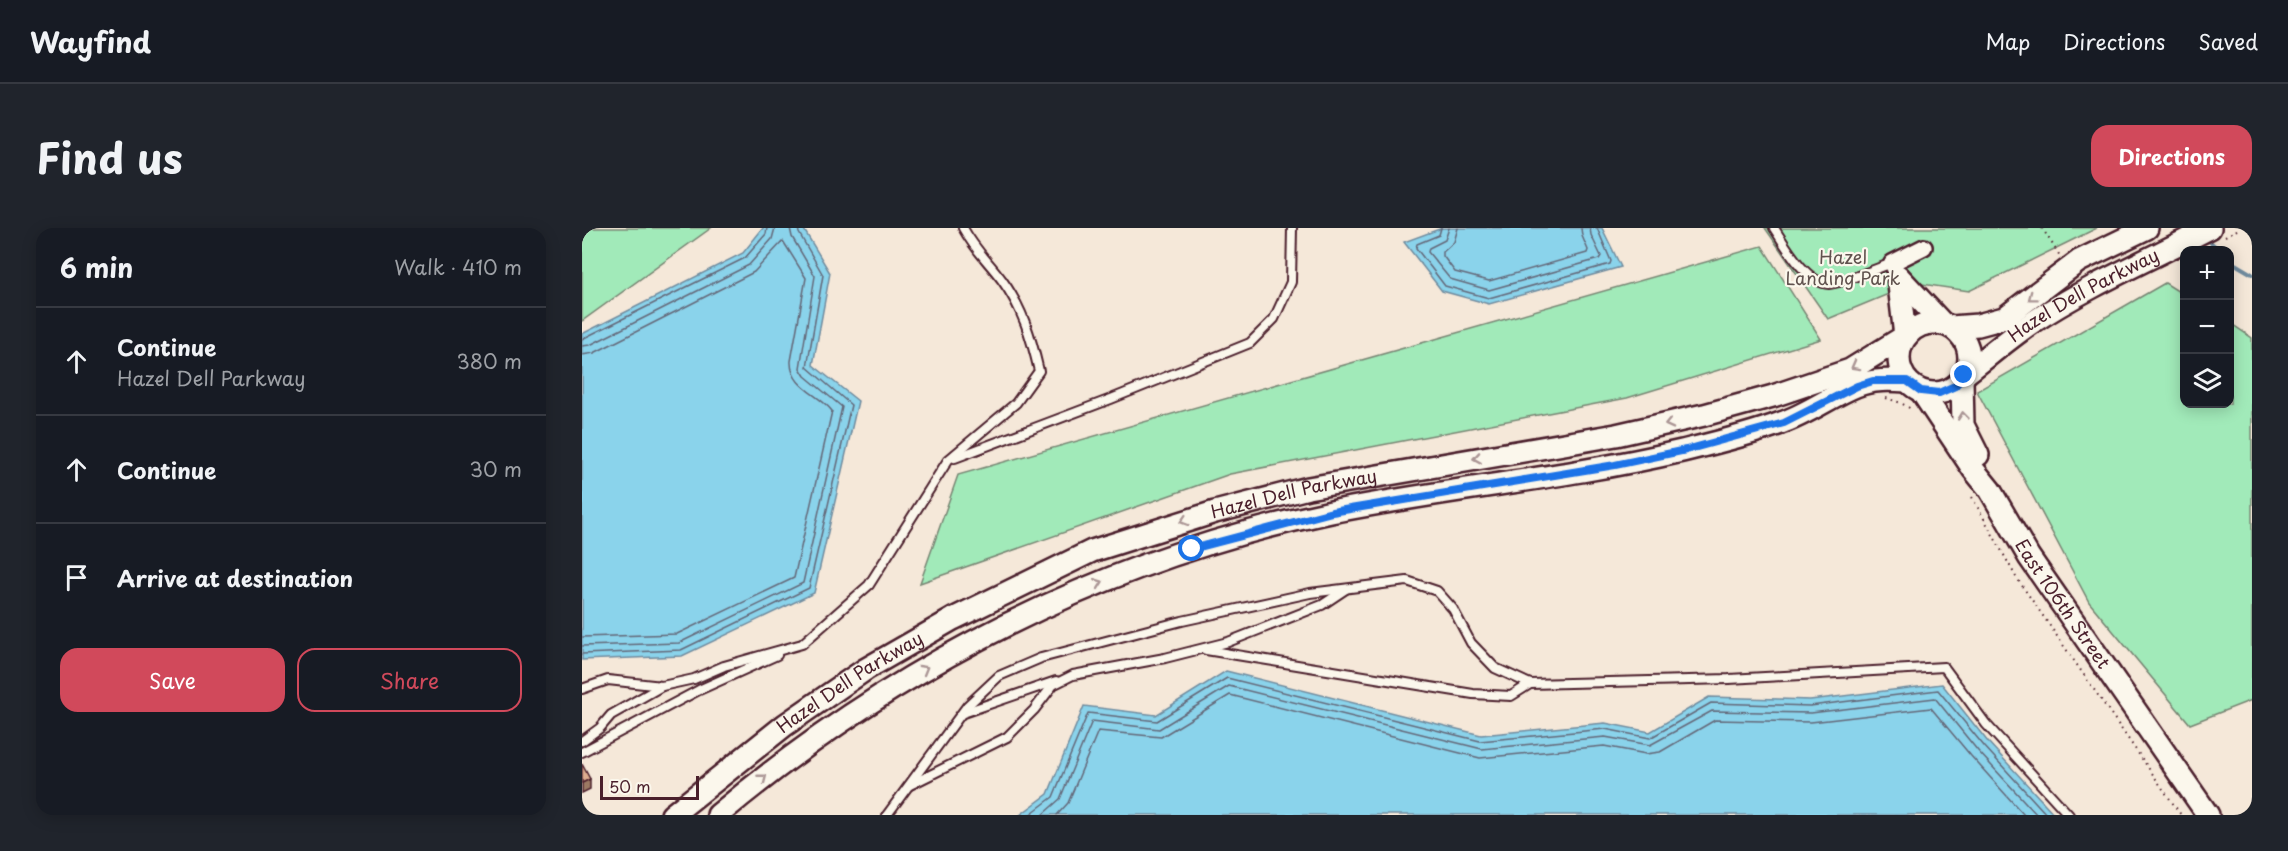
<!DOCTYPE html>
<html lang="en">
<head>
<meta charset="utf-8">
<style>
  :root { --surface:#171b24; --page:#20242c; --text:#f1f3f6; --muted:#9ea1a6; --line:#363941; --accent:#d1495b }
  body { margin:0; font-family:"Playpen Sans",sans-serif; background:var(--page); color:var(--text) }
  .controls { position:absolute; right:18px; top:18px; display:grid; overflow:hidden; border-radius:12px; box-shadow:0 3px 15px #0003 }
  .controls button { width:54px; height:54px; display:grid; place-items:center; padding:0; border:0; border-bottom:2px solid var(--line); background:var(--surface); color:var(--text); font:30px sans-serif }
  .scale { position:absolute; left:18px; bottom:15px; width:99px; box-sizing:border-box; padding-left:6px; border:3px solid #4a1f2b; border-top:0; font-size:16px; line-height:21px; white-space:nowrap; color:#4a1f2b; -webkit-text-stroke:4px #fbf7ec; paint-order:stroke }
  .stop { position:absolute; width:18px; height:18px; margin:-14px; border:4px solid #1a73e8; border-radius:50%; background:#fff }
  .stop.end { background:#1a73e8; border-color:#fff; box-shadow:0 2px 6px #0008 }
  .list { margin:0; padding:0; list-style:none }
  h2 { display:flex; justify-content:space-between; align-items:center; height:78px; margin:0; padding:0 24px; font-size:26px }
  h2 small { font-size:20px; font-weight:400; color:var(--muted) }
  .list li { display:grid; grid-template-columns:39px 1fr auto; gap:18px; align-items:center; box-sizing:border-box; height:108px; padding:0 24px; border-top:2px solid var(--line) }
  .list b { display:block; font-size:22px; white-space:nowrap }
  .list p { margin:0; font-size:20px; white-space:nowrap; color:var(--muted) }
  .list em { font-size:20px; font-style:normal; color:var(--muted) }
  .actions { display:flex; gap:12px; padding:18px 24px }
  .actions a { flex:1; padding:14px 0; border:2px solid var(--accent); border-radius:18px; text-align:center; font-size:21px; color:var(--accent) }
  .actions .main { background:var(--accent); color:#fff }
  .icon { flex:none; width:33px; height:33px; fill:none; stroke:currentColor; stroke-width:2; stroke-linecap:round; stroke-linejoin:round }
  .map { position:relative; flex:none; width:1670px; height:587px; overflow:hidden; border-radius:18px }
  header { display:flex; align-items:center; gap:36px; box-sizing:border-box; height:84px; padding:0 30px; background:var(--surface); border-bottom:2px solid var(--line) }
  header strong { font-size:28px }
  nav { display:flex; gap:33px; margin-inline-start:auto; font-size:21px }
  .intro { display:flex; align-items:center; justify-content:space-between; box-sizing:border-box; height:144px; padding:0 36px }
  h1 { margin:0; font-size:42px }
  .button { padding:15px 27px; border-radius:18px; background:var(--accent); color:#fff; font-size:21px; font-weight:700 }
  main { display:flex; gap:36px; padding:0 36px }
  aside { flex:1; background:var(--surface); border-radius:18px; box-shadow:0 3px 15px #0003 }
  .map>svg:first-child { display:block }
  .green { fill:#a1eab9; stroke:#768472; stroke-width:1.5 }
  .water { fill:#8ad3eb; stroke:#708b9e; stroke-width:1.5 }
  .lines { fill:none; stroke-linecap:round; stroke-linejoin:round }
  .shore { stroke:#646778; stroke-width:1.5 }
  .stream { stroke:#708b9e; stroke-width:4 }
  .lane-casing { stroke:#4a1f2b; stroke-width:12 }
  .street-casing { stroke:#4a1f2b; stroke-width:20 }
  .secondary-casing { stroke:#4a1f2b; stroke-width:26 }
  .path { stroke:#4a1f2b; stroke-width:2; stroke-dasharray:1.5 4.5; stroke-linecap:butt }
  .lane { stroke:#fbf7ec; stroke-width:8 }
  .street { stroke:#fbf7ec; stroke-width:15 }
  .secondary { stroke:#fbf7ec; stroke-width:21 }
  .shaded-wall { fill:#9b7964; stroke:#4a1f2b; stroke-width:1.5 }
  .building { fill:#ddad8f; stroke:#4a1f2b; stroke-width:1.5 }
  .oneway { stroke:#ab9695 }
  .route { stroke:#1a73e8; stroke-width:8 }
  .labels { text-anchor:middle; stroke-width:4.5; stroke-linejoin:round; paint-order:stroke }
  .park-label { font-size:18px; fill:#60524e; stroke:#fbf7ec }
  .street-label { font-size:18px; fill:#4a1f2b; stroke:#fbf7ec }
</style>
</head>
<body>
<header>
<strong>Wayfind</strong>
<nav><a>Map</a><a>Directions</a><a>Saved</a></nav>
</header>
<div class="intro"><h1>Find us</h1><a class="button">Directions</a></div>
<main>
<aside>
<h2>6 min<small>Walk · 410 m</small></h2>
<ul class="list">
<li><svg class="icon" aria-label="ahead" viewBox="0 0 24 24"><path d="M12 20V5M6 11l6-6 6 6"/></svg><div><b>Continue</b><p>Hazel Dell Parkway</p></div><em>380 m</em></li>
<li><svg class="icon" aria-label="ahead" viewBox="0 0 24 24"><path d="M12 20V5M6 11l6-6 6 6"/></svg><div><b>Continue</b></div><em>30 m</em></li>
<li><svg class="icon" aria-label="arrive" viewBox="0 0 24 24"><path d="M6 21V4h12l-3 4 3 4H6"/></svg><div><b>Arrive at destination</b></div></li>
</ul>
<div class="actions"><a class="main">Save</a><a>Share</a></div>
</aside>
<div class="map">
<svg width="1670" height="587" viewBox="0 0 1670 587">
  <rect width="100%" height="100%" fill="#f5e8d9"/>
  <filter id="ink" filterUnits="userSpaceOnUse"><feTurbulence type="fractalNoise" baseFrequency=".0167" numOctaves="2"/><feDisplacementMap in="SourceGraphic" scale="12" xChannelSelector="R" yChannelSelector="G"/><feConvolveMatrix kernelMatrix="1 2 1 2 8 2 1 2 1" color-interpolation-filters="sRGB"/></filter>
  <g filter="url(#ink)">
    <g class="green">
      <polygon points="0,0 129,0 0,93"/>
      <polygon points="1183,0 1515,0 1387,63 1333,55 1246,91"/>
      <polygon points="1180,18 1239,111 1045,170 648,246 338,355 376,247"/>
      <polygon points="1583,55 1602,67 1602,176 1648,176 1648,95 1670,110 1670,472 1608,496 1507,374 1395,163"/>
    </g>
    <g class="water">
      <polygon points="181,0 221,0 248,45 231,137 276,173 232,365 100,428 0,432 0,106 161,25"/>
      <polygon points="860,0 1020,0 1039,39 907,76 860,63 822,14"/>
      <polygon points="644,443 899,507 1023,495 1068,504 1127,469 1228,472 1360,456 1406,514 1473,587 438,587 466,566 502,478 574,487"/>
    </g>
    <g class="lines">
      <g class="shore">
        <polyline points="859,0 857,7 835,16 834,20 863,58 907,70 1028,36 1029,33 1015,0"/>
        <polyline points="867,0 863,12 847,20 846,24 868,51 907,62 1017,31 1019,28 1009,7 1008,0"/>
        <polyline points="876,0 872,14 861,24 861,28 873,44 907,53 1005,25 1006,22 1000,8 999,0"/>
        <polyline points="0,111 163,30 184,6 185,0"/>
        <polyline points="0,118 8,117 167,37 190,11 193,0"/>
        <path d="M 0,127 L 12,125 L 172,44 L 201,13 L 224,50 L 209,133 C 208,159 237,166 250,183 L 212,350 L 95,406 L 0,409"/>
        <polyline points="0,418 97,415 221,355 260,179 223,148 218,140 233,48 210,9 208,0"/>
        <polyline points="0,426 99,422 227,360 269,177 225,139 241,47 217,5 216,0"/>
        <polyline points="447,587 471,569 506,485 575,493 645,450 898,513 1023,501 1068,510 1129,475 1228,478 1356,462 1402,518 1465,587"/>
        <polyline points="460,587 478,571 510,493 577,501 647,458 900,521 1023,509 1068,517 1130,483 1229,485 1353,470 1396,523 1455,587"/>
        <polyline points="475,587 486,575 516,503 579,509 648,467 898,530 1022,518 1064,526 1078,524 1133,492 1229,494 1349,480 1389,528 1442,587"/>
      </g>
      <g class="stream">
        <polyline points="1622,9 1638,22"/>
        <polyline points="1648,33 1670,46"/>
      </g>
      <defs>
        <g id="lane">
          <path d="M 1192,0 C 1203,17 1224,55 1247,56 C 1255,57 1299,39 1310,35"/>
          <polyline points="373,230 529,171 668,115 692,91 709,54 710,0"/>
          <polyline points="624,422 891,466 929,468 948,456"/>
          <path d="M 0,461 L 26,452 L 80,458 L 112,451 L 142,438 L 220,416 L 287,357 L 366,232 L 434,175 L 457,143 C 449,109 441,81 420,52 C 406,33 393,22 381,0"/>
          <polyline points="381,485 474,453"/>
          <polyline points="0,513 18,500 29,487 80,458"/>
          <polyline points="0,524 117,462 195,427"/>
          <polyline points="328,557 425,509 452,482 471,457 491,447 583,430 646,414 740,377 764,361"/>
          <polyline points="305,587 385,478 417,448 459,430 600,393 728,365 825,353 855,363 871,381 889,415 913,440 948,456 1147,451 1362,439 1404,496 1487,587"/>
        </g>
        <polyline id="street" points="1316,48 1310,35 1342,19"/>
        <g id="secondary">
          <polyline points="1316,48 1361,96"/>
          <circle cx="1352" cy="130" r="35"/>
          <polyline points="1369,99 1396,97 1422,90 1497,33 1565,0"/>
          <path id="s1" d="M 1382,147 C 1404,130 1425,112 1448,96 C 1505,58 1568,31 1628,0"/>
          <polyline points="1380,152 1381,197 1396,227"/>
          <path id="s2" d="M 1339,163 L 1391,241 L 1408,262 L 1447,329 L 1626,587"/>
          <path id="s3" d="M 90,587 L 203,497 L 284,441 L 371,391 L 510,323 L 633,284 L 726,260 L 1034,207 L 1122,187 L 1191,168 L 1268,142 L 1323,108 L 1316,48"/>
          <path d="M 136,587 C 313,438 522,331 749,284 C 865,261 984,250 1100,223 C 1133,215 1167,207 1199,195 C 1226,186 1249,168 1274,158 C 1291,151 1308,152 1325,153"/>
        </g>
      </defs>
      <use href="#lane" class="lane-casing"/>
      <use href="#street" class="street-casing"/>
      <use href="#secondary" class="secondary-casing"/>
      <g class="path">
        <polyline points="1460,0 1478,28"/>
        <polyline points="1643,8 1659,0"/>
        <polyline points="1304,170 1319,175 1329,181"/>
        <polyline points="1390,269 1434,349 1599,587"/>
      </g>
      <use href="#lane" class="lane"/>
      <use href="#street" class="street"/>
      <use href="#secondary" class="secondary"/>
    </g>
    <polygon class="shaded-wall" points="8,551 8,561 0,565 0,555"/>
    <polygon class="building" points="0,536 8,551 0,555"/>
    <defs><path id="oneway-chevron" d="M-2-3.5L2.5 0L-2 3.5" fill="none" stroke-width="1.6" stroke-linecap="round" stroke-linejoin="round" transform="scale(1.5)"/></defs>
    <g class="oneway">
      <use href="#oneway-chevron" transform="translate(1450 69) rotate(143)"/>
      <use href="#oneway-chevron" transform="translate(1273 138) rotate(151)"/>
      <use href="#oneway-chevron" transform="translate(1381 188) rotate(-96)"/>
      <use href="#oneway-chevron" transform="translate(1087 196) rotate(167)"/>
      <use href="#oneway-chevron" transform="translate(895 230) rotate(171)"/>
      <use href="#oneway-chevron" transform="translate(602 293) rotate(163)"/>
      <use href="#oneway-chevron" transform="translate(517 355) rotate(-20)"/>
      <use href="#oneway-chevron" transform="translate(342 441) rotate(-30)"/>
      <use href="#oneway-chevron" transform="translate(181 550) rotate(-38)"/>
    </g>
  </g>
  <g class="lines" filter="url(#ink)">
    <polyline class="route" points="610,321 750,284 1033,237 1104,222 1202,195 1275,158 1291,153 1325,153 1339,163 1357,165 1373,158 1382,147"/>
  </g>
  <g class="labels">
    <g class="park-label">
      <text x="1261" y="36">Hazel<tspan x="1261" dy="21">Landing Park</tspan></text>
    </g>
    <g class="street-label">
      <text dy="6" stroke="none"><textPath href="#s1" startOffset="144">Hazel Dell Parkway</textPath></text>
      <text dy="6" stroke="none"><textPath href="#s3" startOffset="708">Hazel Dell Parkway</textPath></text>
      <text dy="6" stroke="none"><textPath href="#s2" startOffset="256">East 106th Street</textPath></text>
      <text dy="6" stroke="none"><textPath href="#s3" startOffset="222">Hazel Dell Parkway</textPath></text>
    </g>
  </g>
</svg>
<div class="controls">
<button>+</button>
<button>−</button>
<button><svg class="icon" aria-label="layers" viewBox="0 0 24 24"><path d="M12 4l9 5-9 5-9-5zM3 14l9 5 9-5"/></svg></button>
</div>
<div class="scale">50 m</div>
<div class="stop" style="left:610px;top:321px"></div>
<div class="stop end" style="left:1382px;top:147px"></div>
</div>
</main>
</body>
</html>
